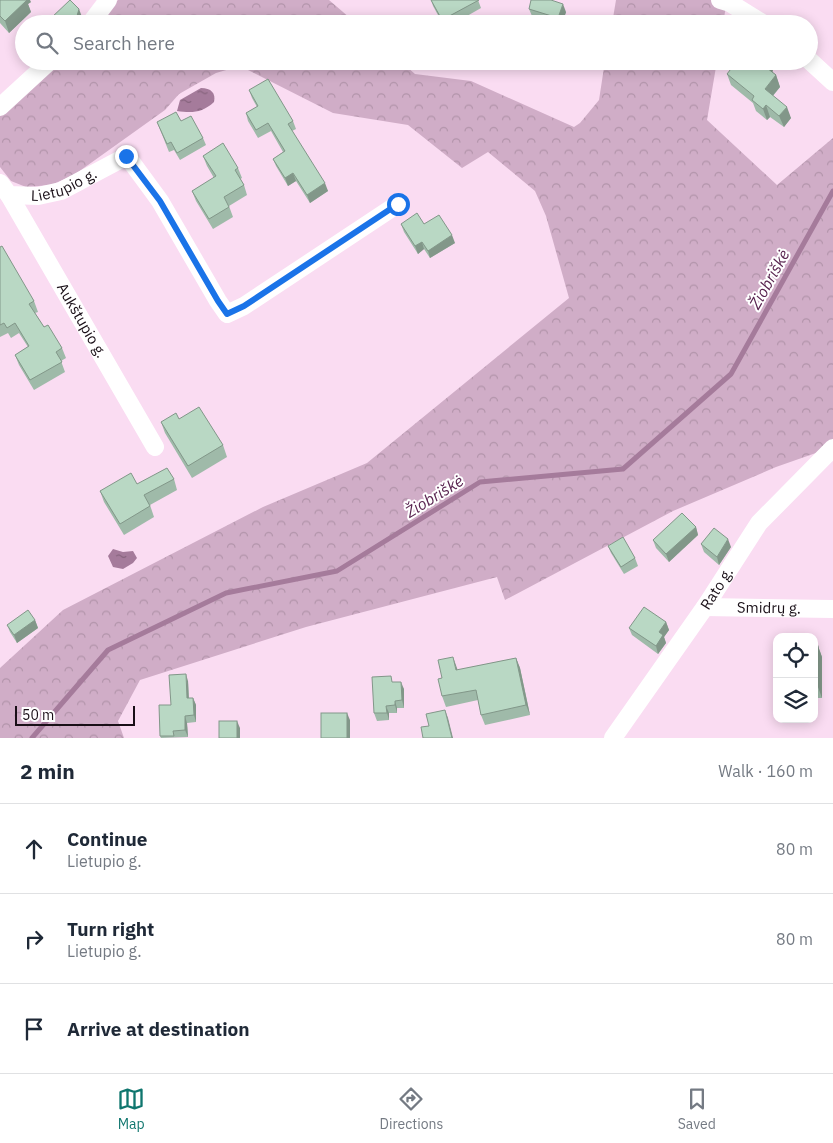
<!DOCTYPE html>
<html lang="en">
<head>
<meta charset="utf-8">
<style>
  :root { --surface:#fff; --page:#f2f2f3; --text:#1f2937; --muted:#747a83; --line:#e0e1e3; --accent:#0f766e }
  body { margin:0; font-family:"IBM Plex Sans",sans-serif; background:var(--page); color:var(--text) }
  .controls { position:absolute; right:15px; bottom:15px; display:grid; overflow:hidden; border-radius:10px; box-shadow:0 2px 12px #0003 }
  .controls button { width:45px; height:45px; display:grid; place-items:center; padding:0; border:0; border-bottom:1px solid var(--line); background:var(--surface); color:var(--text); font:25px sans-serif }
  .scale { position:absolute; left:15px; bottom:12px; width:120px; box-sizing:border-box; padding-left:5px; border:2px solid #190f17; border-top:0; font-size:14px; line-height:18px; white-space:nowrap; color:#190f17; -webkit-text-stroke:4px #fff; paint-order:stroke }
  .stop { position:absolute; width:15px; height:15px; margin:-11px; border:4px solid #1a73e8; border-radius:50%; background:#fff }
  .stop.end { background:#1a73e8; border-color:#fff; box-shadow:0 1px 5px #0008 }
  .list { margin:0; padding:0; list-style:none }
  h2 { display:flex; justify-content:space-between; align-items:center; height:65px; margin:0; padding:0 20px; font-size:21px }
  h2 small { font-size:16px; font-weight:400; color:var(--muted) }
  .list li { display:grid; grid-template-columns:32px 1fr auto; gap:15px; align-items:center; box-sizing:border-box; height:90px; padding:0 20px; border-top:1px solid var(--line) }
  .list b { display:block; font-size:19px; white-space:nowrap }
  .list p { margin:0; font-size:16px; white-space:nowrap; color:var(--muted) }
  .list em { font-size:16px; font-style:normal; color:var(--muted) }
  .icon { flex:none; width:28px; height:28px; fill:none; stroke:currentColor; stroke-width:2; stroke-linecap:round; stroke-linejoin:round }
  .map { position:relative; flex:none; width:833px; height:738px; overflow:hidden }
  .search { position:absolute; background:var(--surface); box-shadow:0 2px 12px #0003; left:15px; right:15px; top:15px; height:55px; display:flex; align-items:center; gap:12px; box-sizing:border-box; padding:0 18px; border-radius:28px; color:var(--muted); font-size:19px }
  .sheet { height:335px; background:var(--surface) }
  nav { display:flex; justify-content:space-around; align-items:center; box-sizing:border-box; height:70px; border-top:1px solid var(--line); background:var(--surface); font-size:14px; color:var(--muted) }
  nav a { display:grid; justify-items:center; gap:2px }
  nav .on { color:var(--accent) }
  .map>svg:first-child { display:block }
  .forest { fill:url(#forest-crowns) }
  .water { fill:url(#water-ripples) }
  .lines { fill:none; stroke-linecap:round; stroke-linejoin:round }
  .stream { stroke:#a57b9b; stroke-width:5 }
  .street { stroke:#fff; stroke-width:18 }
  .wall { fill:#9fbaa9 }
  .shaded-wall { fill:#829789 }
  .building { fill:#b9d8c4; stroke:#829789 }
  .route { stroke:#1a73e8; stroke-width:6 }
  .labels { text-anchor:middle; stroke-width:4; stroke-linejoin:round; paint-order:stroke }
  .street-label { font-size:15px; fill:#190f17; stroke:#fff }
  .water-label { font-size:16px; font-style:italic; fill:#592450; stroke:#fff }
</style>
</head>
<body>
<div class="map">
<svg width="833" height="738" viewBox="0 0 833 738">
  <defs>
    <pattern id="forest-crowns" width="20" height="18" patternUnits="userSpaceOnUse" patternTransform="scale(1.25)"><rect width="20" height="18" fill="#d0adc7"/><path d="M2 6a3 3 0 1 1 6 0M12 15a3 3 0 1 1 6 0" fill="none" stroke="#b294aa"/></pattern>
    <pattern id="water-ripples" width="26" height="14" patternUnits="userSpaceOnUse" patternTransform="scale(1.25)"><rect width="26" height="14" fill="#a57b9b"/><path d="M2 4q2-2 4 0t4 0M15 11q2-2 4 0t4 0" fill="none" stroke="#86637d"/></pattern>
  </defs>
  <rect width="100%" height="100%" fill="#fadcf2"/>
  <g class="forest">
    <polygon points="118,0 329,0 357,24 97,24"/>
    <polygon points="616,0 727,0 723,24 612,24"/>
    <polygon points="58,61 400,61 415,74 471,81 574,127 580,123 599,100 605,61 717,61 707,120 777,185 833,138 833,447 776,467 673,511 505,600 497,577 306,627 140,680 118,721 124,738 0,738 0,668 63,610 263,507 367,463 569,298 546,216 535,191 488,152 462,168 408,125 333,113 240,66 216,73 179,94 165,110 74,175 51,185 26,187 11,181 0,167 0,114"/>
  </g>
  <g class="water">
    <path d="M 201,88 C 211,88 216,93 214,102 C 202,113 192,113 177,111 L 180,100 Z"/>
    <polygon points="113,549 123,552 133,551 137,558 133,563 123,569 113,567 108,556"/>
  </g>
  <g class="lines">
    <polyline class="stream" points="32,738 108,650 226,593 337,571 480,482 623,469 731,374 833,191"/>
    <g class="street">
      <polyline points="720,0 730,3 764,24"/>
      <polyline points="90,24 108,0"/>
      <polyline points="809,60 833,82"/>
      <polyline points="0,107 50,61"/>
      <path id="s1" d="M 0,183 L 9,195 L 38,196 L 61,191 L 127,156 L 160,201 L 218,301 L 227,314 L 244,306 L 398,204"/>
      <path id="s2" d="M 9,195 L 155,447"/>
      <path id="s3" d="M 705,607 L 833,609"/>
      <path id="s4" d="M 613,738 L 705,607 L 759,523 L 833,448"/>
    </g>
  </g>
  <g class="wall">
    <polygon points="0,0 31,2 28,4 31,12 9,33 0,23"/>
    <polygon points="431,0 478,0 481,8 453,24 443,24 433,6"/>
    <polygon points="529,9 566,12 562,24 555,24 532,16"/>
    <polygon points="774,65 772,72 776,75 780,87 773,96 791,118 784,127 770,117 767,120 756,111 753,103 731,85 727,74"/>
    <polygon points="249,90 293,121 296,129 292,131 328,191 310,203 296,181 288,186 276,166 273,159 283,152 271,131 258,138 248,121 246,113 257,107 252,98"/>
    <polygon points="181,121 203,138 206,145 180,160 174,150 169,152 157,122"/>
    <polygon points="203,156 238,168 242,178 240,179 244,185 247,195 229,206 233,217 213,229 196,201 192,191 214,178 207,166"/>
    <polygon points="401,224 424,224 455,243 430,258 424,249 418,254 404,232"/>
    <polygon points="0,247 34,301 38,312 35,313 44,327 62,348 66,358 61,361 65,372 34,390 19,365 15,355 28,347 19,333 11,338 8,333 0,337"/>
    <polygon points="179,419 223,445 227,457 192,478 165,433 161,422"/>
    <polygon points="174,479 177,490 150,505 154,517 124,535 104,502 100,491 137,484"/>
    <polygon points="696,527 698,535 669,562 656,548 653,540"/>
    <polygon points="701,544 731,547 719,565 704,552"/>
    <polygon points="608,546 635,558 638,566 624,574 611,553"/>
    <polygon points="35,620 38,628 17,643 10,632 7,625"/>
    <polygon points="666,622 669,630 664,637 666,643 658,654 632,635 629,628"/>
    <polygon points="814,646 818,646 822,657 822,698 814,698"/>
    <polygon points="516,658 520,668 530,715 485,725 481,715 478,700 446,707 442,696 442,678 457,668 457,670"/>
    <polygon points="188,681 189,698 193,698 196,705 196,722 187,723 188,737 161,738 160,736 171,705"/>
    <polygon points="394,682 404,689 404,708 397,708 397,713 389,713 389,720 377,721 374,713"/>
  </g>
  <g class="shaded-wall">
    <polygon points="24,0 30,0 31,2 28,4 31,12 9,33 5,21"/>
    <polygon points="563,4 566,12 562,24 560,24 558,18"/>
    <polygon points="79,9 82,17 79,24 68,24"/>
    <polygon points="768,61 772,61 774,65 771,79 767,68"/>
    <polygon points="776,75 780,87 769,100 765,89"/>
    <polygon points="766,105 770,117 767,120 763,109"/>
    <polygon points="787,107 791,118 784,127 779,116"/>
    <polygon points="293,173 296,181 288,186 285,178"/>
    <polygon points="325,183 328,191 310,203 307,195"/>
    <polygon points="452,235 455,243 430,258 428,251"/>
    <polygon points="422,242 424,249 418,254 415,246"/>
    <polygon points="696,527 698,535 669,562 666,554"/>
    <polygon points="728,539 731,547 719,565 717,557"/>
    <polygon points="35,620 38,628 17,643 14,635"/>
    <polygon points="666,622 669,630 664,637 666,643 658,654 656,646 659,632"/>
    <polygon points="818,646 822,657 822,698 818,687"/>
    <polygon points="453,657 457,668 460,681 456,670"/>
    <polygon points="516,658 520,668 530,715 526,705"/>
    <polygon points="186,674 188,681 189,705 187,698"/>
    <polygon points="401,682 404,689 404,708 402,700"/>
    <polygon points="193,698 196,705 196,722 194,715"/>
    <polygon points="395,701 397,708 397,713 395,705"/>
    <polygon points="386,706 389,713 389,720 387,713"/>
    <polygon points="445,710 448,718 453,738 452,738"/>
    <polygon points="347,713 350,720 350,738 347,738"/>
    <polygon points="185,716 187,723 188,737 185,730"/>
    <polygon points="237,721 240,728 240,738 237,738"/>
  </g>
  <g class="building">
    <polygon points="0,0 27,0 5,21 0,16"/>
    <polygon points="70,0 79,9 77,16 68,24 54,24 50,19"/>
    <polygon points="431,0 479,0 442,20"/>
    <polygon points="531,0 551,0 563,4 558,18 529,9"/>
    <polygon points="573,17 592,24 570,24"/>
    <polygon points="737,61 768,61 767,68 776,75 765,89 787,107 779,116 766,105 763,109 752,100 754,96 727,74"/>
    <polygon points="268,79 293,121 288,124 325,183 307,195 293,173 285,178 273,159 285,151 268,123 256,130 246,113 258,106 249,90"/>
    <polygon points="176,112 181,121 191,116 203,138 177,153 171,142 167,144 157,122"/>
    <polygon points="223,143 238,168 235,170 244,185 224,197 229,207 209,219 192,191 216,176 203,156"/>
    <polygon points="417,213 424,224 439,215 452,235 428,251 422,242 415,246 401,224"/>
    <polygon points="2,246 34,301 29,304 44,327 48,325 62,348 56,352 62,362 30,380 15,355 29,346 15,323 7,328 4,323 0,325 0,247"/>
    <polygon points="199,407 223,445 188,466 161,422 176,413 179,419"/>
    <polygon points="167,468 174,479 144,495 150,506 120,524 100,491 131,473 137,484"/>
    <polygon points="682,513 696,527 666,554 653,540"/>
    <polygon points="714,528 728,539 717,557 701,544"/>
    <polygon points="623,537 635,558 621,567 608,546"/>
    <polygon points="644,607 666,622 659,632 663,635 656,646 629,628"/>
    <polygon points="28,610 35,620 14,635 7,625"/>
    <rect x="775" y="642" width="2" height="20"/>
    <rect x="814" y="646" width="4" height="41"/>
    <polygon points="453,657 456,670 516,658 526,705 481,715 476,690 442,696 438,679 442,678 438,660"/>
    <polygon points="186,674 187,698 193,698 194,715 185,716 185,730 173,731 174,736 160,736 159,705 171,705 169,675"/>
    <polygon points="391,676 392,682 401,682 402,700 395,701 395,705 386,706 387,713 374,713 372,677"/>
    <polygon points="445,710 452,738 423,738 421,727 429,726 426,714"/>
    <rect x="321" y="713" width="26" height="25"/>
    <rect x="219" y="721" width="18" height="17"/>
  </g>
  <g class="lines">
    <polyline class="route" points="126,156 160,201 218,301 227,314 244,306 398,204"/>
  </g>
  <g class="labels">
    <g class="street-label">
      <text dy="5" stroke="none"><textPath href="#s1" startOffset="72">Lietupio g.</textPath></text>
      <text dy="5" stroke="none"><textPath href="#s2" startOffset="145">Aukštupio g.</textPath></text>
      <text dy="5" stroke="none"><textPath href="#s4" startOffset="182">Rato g.</textPath></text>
      <text dy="5" stroke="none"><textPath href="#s3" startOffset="64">Smidrų g.</textPath></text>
    </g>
    <g class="water-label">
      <text transform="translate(769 279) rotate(-61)" y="6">Žiobriškė</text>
      <text transform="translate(434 496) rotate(-32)" y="6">Žiobriškė</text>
    </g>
  </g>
</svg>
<div class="controls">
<button><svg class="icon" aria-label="locate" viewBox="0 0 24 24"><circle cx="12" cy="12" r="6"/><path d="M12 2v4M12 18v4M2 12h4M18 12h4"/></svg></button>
<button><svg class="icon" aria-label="layers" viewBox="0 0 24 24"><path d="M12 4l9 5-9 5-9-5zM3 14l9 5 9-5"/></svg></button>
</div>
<div class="scale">50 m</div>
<div class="stop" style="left:398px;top:204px"></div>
<div class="stop end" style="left:126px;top:156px"></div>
<div class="search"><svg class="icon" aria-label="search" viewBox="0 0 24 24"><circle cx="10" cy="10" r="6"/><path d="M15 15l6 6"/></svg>Search here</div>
</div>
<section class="sheet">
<h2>2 min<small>Walk · 160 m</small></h2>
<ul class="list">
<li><svg class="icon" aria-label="ahead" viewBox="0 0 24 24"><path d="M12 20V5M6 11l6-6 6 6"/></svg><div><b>Continue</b><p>Lietupio g.</p></div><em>80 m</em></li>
<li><svg class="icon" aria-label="right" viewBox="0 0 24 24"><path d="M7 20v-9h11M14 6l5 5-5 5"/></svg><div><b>Turn right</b><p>Lietupio g.</p></div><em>80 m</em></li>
<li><svg class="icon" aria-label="arrive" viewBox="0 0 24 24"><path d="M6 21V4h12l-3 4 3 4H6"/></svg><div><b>Arrive at destination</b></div></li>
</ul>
</section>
<nav>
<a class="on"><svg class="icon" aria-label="map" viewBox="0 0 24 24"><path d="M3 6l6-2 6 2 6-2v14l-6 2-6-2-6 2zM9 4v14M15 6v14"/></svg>Map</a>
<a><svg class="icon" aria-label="directions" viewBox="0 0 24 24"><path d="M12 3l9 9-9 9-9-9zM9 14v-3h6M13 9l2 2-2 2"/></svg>Directions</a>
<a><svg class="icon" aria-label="saved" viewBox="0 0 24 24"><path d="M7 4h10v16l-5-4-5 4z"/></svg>Saved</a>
</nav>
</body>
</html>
